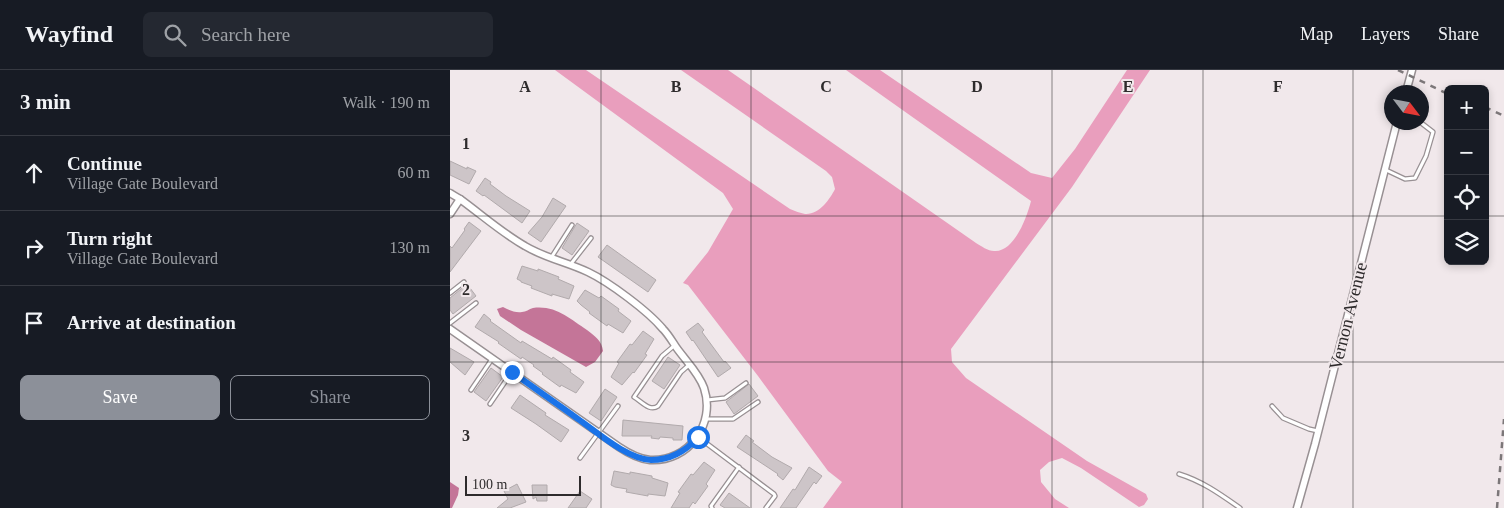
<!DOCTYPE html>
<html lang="en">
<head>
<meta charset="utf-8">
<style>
  :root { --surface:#171b24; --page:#242831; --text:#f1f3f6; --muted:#9ea1a6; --line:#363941; --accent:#8c9099 }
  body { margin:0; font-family:Georgia,serif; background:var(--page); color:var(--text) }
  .controls { position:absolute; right:15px; top:15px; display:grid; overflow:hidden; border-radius:8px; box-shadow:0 2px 8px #0003 }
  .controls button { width:45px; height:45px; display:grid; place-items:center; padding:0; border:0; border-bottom:1px solid var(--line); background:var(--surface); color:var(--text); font:25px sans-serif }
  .compass { position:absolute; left:934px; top:15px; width:45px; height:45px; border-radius:50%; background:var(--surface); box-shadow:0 2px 8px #0003; rotate:122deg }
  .scale { position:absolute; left:15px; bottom:12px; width:116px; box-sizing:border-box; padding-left:5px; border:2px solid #2e2b2c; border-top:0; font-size:14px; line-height:18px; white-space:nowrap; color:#2e2b2c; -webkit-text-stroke:4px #f1e8eb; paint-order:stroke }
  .stop { position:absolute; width:15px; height:15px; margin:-11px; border:4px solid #1a73e8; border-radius:50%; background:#fff }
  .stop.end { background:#1a73e8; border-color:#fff; box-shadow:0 1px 5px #0008 }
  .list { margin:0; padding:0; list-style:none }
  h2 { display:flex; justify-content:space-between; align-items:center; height:65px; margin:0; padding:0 20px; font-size:21px }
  h2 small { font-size:16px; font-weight:400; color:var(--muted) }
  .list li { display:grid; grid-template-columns:32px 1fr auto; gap:15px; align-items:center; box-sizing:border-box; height:75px; padding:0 20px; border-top:1px solid var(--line) }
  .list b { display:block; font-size:19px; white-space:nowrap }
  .list p { margin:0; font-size:16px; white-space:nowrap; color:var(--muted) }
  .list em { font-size:16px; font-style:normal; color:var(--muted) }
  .actions { display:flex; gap:10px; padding:15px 20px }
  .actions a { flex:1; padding:11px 0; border:1px solid var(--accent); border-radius:8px; text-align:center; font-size:18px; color:var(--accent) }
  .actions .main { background:var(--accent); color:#fff }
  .icon { flex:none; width:28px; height:28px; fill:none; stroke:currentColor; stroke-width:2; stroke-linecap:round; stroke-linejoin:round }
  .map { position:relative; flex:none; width:1054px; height:438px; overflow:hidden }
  header { display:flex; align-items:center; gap:30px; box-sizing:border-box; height:70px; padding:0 25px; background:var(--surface); border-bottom:1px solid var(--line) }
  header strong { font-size:24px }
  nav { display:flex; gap:28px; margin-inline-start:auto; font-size:18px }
  .search { width:350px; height:45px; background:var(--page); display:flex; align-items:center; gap:12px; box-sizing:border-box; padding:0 18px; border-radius:8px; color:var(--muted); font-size:19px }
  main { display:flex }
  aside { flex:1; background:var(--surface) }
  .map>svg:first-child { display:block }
  .green { fill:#e99ebd }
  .water { fill:#c47598 }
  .building { fill:#cdc5c8; stroke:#b1aaac }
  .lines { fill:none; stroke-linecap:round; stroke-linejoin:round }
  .lane-casing { stroke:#989093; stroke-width:5.5 }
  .street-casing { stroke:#989093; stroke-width:9 }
  .lane { stroke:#fff; stroke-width:3 }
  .street { stroke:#fff; stroke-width:6 }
  .rail { stroke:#7c7779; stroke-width:2.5; stroke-dasharray:6 6; stroke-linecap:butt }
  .route { stroke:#1a73e8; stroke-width:6 }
  .grid { fill:none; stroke:#2e2b2c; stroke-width:1; stroke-opacity:0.55 }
  .labels { text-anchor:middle; stroke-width:4; stroke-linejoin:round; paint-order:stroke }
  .street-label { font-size:18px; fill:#2e2b2c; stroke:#f1e8eb }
  .grid-label { font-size:16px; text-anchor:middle; font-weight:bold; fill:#2e2b2c; stroke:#f1e8eb; stroke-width:4; stroke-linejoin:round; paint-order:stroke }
</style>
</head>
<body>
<header>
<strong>Wayfind</strong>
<div class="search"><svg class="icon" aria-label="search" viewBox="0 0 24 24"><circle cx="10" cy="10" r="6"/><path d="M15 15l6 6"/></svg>Search here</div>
<nav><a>Map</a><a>Layers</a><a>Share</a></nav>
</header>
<main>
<aside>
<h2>3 min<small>Walk · 190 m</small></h2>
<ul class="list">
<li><svg class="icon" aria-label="ahead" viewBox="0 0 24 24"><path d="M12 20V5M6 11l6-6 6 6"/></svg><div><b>Continue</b><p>Village Gate Boulevard</p></div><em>60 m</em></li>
<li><svg class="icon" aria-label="right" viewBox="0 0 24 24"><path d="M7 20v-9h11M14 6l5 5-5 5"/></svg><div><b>Turn right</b><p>Village Gate Boulevard</p></div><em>130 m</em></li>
<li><svg class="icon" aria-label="arrive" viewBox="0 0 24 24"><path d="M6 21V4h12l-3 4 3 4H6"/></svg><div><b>Arrive at destination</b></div></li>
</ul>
<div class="actions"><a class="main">Save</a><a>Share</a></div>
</aside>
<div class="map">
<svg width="1054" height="438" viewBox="0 0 1054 438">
  <rect width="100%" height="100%" fill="#f1e8eb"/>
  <path class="green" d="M 105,0 L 136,0 L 340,139 C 345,141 350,143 355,144 C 369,145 380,129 385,119 L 382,107 L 376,101 L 231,0 L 278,0 L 526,173 C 531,176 538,181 544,181 C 564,183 577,147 581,131 L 396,0 L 430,0 L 581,103 L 602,108 L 625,79 L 677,0 L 700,0 L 622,117 L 501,279 L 502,292 L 516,308 L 637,391 L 696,424 L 698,429 L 694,435 L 689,437 L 631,398 L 612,388 L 599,392 L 590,400 L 591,412 L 605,429 L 619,438 L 373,438 L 392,412 L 378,401 L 308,306 L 238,215 L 233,213 L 258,182 L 283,139 L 273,123 Z"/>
  <g class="water">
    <path d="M 53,237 C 59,240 65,243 72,242 C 76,242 79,239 83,238 C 106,235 120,249 137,260 C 145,266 152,271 153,281 L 145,292 L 136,297 L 71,260 L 50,246 L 47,239 Z"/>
    <polygon points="0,412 9,418 8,425 2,438 0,438"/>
  </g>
  <g class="building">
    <polygon points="0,91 17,99 17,97 26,101 19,114 0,105"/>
    <polygon points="35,108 41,112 40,114 56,126 80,141 72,153 34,125 33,126 26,121"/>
    <polygon points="103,128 116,136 91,172 78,163 92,147"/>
    <polygon points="19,152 31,161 0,202 0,176 2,178 15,160 14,159"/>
    <polygon points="127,153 139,161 122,185 112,178"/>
    <polygon points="157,175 206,210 198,222 148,187"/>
    <polygon points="72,196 88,201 88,199 109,207 108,209 124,216 119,229 102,224 102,226 81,218 82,216 71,212 71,211 67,209"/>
    <polygon points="17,214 26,226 3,244 0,240 0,228"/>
    <polygon points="135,220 149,228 151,226 169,239 168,241 181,251 173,263 158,254 157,256 139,243 140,242 131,235 127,231"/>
    <polygon points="34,244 41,250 40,251 71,273 72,271 102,289 103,287 121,300 120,302 134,312 126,323 111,315 110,317 92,304 93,303 83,296 84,295 72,287 71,289 48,273 49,272 25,257"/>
    <polygon points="248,253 254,260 252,262 274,292 275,291 281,298 268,307 243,270 242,271 236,262"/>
    <polygon points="193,261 204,269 195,284 197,285 184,303 183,302 172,315 161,307 169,293 167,292 180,274 182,275"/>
    <polygon points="0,278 24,292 15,305 0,292"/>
    <polygon points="218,287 230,295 214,319 202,311"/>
    <polygon points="41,298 53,307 36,331 24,322"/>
    <polygon points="299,314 308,326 284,344 276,332"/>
    <polygon points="155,319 167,327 151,351 139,343"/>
    <polygon points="70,325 96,343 95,345 119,360 111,372 86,354 61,338"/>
    <polygon points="173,350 233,356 232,370 223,370 223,368 210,367 209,369 201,368 202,366 172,366"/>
    <polygon points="296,365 304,371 302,372 322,387 342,398 333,410 327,405 328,404 287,377"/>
    <polygon points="254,392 265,400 256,414 258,416 245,434 243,432 239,438 221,438 230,423 228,422 241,404 243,405"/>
    <polygon points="359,397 372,406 366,414 364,412 346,438 330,438 343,419 345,420"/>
    <polygon points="164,401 180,404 180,402 202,406 202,408 218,413 215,426 198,424 198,426 176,422 177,419 165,417 161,415"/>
    <polygon points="67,414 76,432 60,438 47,438 58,429 54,421"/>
    <polygon points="82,415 97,415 97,431 87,431 86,427 83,429"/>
    <polygon points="130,421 142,429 136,438 118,438"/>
    <polygon points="279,423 300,438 275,438 270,435"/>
  </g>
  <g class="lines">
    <defs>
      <g id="lane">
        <polyline points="936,100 955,109 965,108 976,86 983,62 970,52"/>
        <polyline points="101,188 122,155"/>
        <polyline points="120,195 141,168"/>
        <polyline points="0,223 14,212"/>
        <polyline points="0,253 26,233"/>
        <path d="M 225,275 L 212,286 L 184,327 C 192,332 200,342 208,336 L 231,302 L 239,295"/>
        <polyline points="21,320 42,289"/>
        <polyline points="257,330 275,328 296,313"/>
        <polyline points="40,334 61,303"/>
        <polyline points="822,336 833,348 859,359 868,361"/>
        <polyline points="256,349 283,349 308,332"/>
        <polyline points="248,367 324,424 325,426 316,438"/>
        <polyline points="130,388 168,336"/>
        <path d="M 729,404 C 752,411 770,424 790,438"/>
        <polyline points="262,438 261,436 289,397"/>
      </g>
      <g id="street">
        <polyline points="956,22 962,0"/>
        <polyline points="0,123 10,129"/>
        <path d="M 0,144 L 10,129 C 32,145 52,163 75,176 C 95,188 117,192 138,202 C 159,212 198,241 213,259 C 218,264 222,271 226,277 C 235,290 249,303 254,318 C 266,354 239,392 200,390 C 189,389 178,383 169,377 L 0,259"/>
        <polyline points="847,438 865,374 947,52"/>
      </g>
    </defs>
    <use href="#lane" class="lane-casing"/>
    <use href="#street" class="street-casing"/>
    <use href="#lane" class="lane"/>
    <use href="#street" class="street"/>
    <g class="rail">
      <polyline points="948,0 998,24"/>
      <polyline points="1035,37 1054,46"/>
      <polyline points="1047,438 1054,349"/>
    </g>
  </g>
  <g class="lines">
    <path class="route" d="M 62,302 C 84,318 106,333 128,349 C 147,362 177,389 201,390 C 220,390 236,381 248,367"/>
  </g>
  <path class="grid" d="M 151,0 L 151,438M 301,0 L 301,438M 452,0 L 452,438M 602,0 L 602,438M 753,0 L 753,438M 903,0 L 903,438M 0,146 L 998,146M 1035,146 L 1054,146M 0,292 L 1054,292"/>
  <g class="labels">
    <g class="street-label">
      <text transform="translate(898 246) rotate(-76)" y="6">Vernon Avenue</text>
    </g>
  </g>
  <g class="grid-label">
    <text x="75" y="22">A</text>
    <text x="226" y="22">B</text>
    <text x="376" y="22">C</text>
    <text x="527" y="22">D</text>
    <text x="678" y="22">E</text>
    <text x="828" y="22">F</text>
    <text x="16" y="79">1</text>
    <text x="16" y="225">2</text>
    <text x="16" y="371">3</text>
  </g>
</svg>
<div class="controls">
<button>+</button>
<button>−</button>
<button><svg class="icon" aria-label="locate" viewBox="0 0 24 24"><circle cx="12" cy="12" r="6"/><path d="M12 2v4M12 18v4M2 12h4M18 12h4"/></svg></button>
<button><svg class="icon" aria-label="layers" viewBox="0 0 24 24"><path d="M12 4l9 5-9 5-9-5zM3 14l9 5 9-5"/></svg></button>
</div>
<svg class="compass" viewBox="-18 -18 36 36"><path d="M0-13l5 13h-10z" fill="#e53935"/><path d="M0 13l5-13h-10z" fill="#9ea1a6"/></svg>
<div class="scale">100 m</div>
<div class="stop" style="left:248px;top:367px"></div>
<div class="stop end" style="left:62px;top:302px"></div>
</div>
</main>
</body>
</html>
